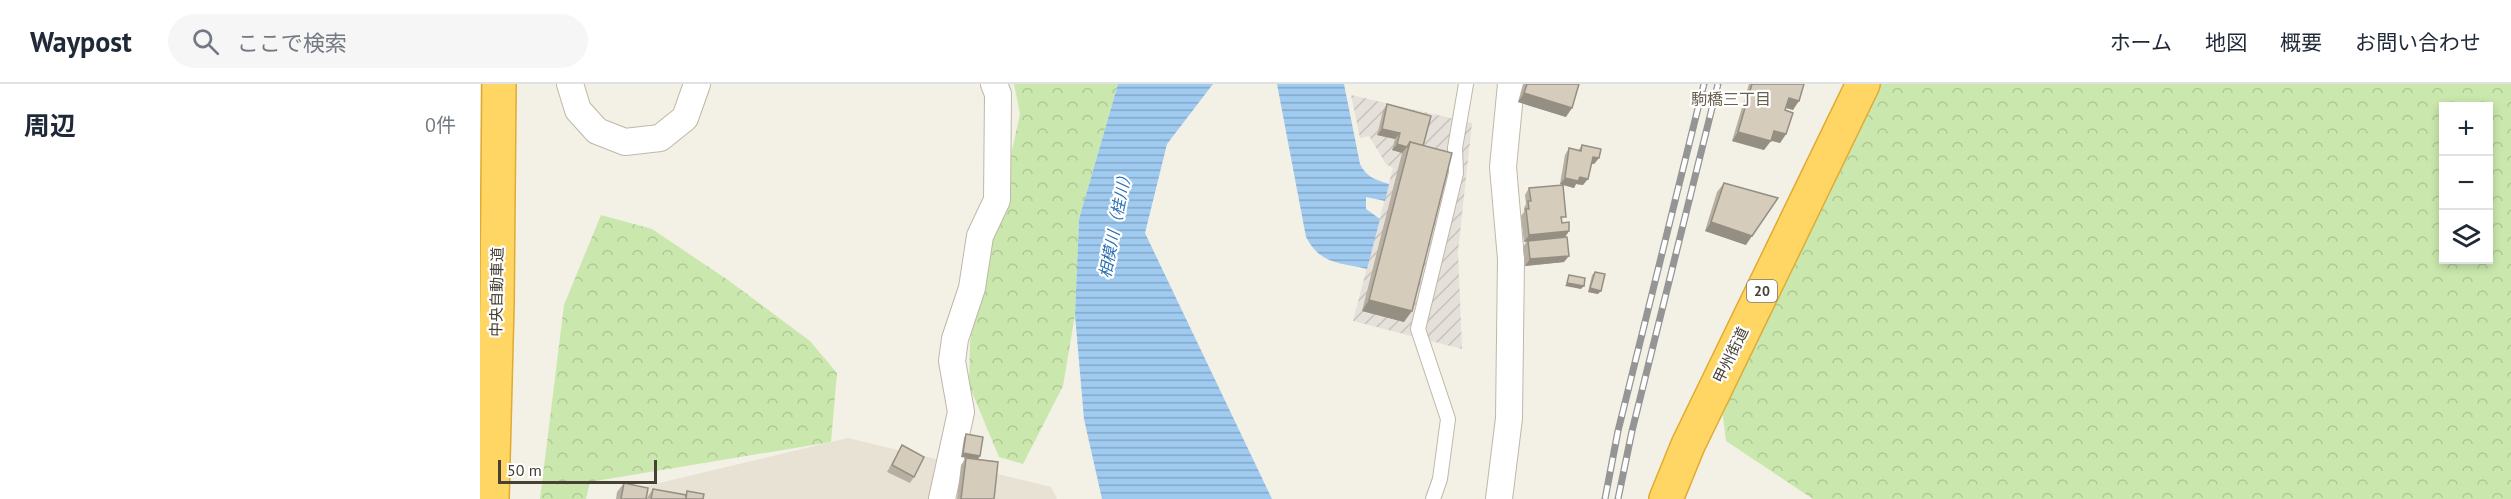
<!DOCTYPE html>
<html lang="ja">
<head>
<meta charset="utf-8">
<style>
  :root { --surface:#fff; --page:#f6f6f7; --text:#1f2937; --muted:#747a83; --line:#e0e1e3 }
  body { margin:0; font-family:"PT Sans","Noto Sans JP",sans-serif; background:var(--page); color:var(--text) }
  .controls { position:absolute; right:18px; top:18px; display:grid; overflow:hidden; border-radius:0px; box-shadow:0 3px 9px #0003 }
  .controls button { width:54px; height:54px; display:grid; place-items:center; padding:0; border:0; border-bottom:2px solid var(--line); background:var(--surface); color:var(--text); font:30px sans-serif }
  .scale { position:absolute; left:18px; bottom:15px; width:159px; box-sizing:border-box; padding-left:6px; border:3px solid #464035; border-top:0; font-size:16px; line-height:21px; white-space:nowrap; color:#464035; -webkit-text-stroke:4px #fff; paint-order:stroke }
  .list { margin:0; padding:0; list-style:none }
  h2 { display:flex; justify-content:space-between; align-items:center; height:78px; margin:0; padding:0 24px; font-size:26px }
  h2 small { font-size:20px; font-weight:400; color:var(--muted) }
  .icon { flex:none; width:33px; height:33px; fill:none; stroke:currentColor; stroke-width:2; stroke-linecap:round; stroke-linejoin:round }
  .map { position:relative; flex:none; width:2031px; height:415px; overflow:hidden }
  header { display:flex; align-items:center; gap:36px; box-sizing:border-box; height:84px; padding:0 30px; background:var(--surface); border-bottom:2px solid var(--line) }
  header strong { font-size:28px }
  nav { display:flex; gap:33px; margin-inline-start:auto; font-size:21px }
  .search { width:420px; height:54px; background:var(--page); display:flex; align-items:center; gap:15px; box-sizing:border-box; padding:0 21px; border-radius:33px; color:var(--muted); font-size:22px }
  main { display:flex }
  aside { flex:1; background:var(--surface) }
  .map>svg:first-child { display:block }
  .residential { fill:#e7e2d3 }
  .industrial { fill:url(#industrial-furrows) }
  .forest { fill:url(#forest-crowns); fill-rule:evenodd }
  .water { fill:url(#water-rules) }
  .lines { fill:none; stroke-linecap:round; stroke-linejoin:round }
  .lane-casing { stroke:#bfb8a8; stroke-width:16 }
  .street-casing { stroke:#bfb8a8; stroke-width:28 }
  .highway-casing { stroke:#e0ab32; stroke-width:36 }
  .lane { stroke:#fff; stroke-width:14 }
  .street { stroke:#fff; stroke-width:26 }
  .highway { stroke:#ffd564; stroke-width:33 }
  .rail-casing { stroke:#959595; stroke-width:7 }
  .rail { stroke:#fff; stroke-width:4.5; stroke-dasharray:14; stroke-linecap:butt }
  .wall { fill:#b7afa1 }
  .shaded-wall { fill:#958f83 }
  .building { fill:#d5ccbb; stroke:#958f83; stroke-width:1.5 }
  .labels { text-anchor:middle; stroke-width:4.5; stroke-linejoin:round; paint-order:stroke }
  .shield { fill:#fff; stroke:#7e7972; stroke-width:1.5 }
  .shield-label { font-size:14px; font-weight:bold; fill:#464035 }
  .street-label { font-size:15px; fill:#464035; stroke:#fff }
  .neighbourhood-label { font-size:16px; fill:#695f4c; stroke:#fff }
  .water-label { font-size:16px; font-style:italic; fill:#2c72b3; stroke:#fff }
</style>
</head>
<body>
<header>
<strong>Waypost</strong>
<div class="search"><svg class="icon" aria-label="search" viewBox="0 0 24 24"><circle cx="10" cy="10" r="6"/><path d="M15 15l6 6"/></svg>ここで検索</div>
<nav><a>ホーム</a><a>地図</a><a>概要</a><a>お問い合わせ</a></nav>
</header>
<main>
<aside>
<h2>周辺<small>0件</small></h2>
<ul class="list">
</ul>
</aside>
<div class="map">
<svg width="2031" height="415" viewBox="0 0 2031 415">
  <defs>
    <pattern id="industrial-furrows" width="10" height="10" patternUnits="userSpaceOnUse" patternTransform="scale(1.5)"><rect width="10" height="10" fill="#e5e1da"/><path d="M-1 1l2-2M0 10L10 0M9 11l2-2" fill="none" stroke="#c6c2bc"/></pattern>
    <pattern id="forest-crowns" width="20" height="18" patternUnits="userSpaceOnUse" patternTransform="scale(1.5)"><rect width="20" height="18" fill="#cae8ad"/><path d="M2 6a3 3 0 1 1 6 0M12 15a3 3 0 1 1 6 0" fill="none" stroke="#afc895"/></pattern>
    <pattern id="water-rules" width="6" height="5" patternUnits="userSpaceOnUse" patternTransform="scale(1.5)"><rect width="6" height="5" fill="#a0cbf1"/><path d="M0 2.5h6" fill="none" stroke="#84a6c4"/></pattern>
  </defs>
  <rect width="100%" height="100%" fill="#f3f0e5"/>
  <polygon class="residential" points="368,354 571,403 577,415 145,415 146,407"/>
  <polygon class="industrial" points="871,11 992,39 978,167 982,265 873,237 913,84 906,80 889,52 880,54"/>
  <g class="forest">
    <polygon points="534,0 638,0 599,135 595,231 583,302 543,380 519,373 489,301 490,258 540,30"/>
    <path d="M 1390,0 L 2031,0 L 2031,415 L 1333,415 L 1246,357 L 1240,308 ZM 1964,22 L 2008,22 L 2008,176 L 1964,176 Z"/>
    <polygon points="121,131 172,145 248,196 330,257 357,289 351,358 110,398 106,415 60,415 84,221"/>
  </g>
  <g class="water">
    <polygon points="638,0 733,0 687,60 665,149 792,415 622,415 604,335 595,231 599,135"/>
    <path d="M 797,0 L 864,0 L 880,80 C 886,93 896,96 909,100 L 905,117 L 886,113 L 886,125 L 900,135 L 887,185 C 859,178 841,181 826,153 Z"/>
  </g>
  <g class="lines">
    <defs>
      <polyline id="lane" points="953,415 960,395 968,335 938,245 976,89 975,64 986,0"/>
      <g id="street">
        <polyline points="90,0 98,26 117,47 145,58 180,54 205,34 217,0"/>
        <polyline points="462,415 481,328 472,277 475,255 492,204 500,152 517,116 518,10 514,0"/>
        <polyline points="1019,415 1029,334 1031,175 1023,83 1031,0"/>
      </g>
      <g id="highway">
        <polyline points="12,415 17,219 19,0"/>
        <polyline points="1186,415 1208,361 1383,0"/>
      </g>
    </defs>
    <use href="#lane" class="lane-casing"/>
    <use href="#street" class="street-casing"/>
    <use href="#highway" class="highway-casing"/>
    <use href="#lane" class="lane"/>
    <use href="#street" class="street"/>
    <use href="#highway" class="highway"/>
    <defs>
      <g id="rail">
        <polyline points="1125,415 1138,347 1224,0"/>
        <polyline points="1138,415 1152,347 1238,0"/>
      </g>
    </defs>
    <use href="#rail" class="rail-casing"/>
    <use href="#rail" class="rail"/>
  </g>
  <g class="wall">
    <polygon points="1043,0 1099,0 1086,33 1038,18"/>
    <polygon points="1269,0 1324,0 1313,26 1306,24 1305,26 1306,50 1300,59 1291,56 1284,66 1252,57"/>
    <polygon points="907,20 943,62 924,238 882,227 922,69 912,66 915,55 897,51 903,27"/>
    <polygon points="1102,61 1119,74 1114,80 1112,80 1103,101 1096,100 1094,104 1083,101 1082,139 1089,147 1085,153 1084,178 1045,182 1043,163 1047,157 1044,158 1041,132 1044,128 1044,124 1046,120 1045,111 1049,104 1082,101 1080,100 1085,71 1089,64 1098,67"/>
    <polygon points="1244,99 1266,161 1225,147 1237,108"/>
    <polygon points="1115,188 1118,210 1108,208 1112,191"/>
    <polygon points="486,350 500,372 498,375 481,373 484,354"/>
    <polygon points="422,361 434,393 430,399 407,388"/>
    <polygon points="486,374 514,415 477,415 481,381"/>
    <polygon points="144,399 167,414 173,405 205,411 207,407 223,415 136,415 137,408"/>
  </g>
  <g class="shaded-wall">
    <polygon points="1044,9 1092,24 1086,33 1038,18"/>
    <polygon points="1309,14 1319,17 1313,26 1303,23"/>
    <polygon points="902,45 920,49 915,55 897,51"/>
    <polygon points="1294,47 1306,50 1300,59 1288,56"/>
    <polygon points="1258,48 1291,57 1284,66 1252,57"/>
    <polygon points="917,60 927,63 922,69 912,66"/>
    <polygon points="1113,73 1119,74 1114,80 1109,79"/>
    <polygon points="1100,93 1108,95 1103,101 1096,100 1094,104 1080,100 1085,94"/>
    <polygon points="1231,138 1272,152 1266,161 1225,147"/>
    <polygon points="1089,147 1085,153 1044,158 1049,151"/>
    <polygon points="1089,172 1084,178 1045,182 1050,175"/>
    <polygon points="1087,199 1104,202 1101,205 1085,202"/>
    <polygon points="1110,204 1121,207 1118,210 1108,208"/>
    <polygon points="889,216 932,227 924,238 882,227"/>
    <polygon points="483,369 500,372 498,375 481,373"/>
  </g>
  <g class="building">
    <polygon points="1047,0 1099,0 1092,24 1044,9"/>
    <polygon points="1272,0 1324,0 1319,17 1309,14 1305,26 1313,29 1306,50 1294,47 1291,57 1258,48"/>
    <polygon points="907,20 951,32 943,62 930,58 927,63 917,60 920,49 902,45"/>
    <polygon points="930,58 972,69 932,227 889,216"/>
    <polygon points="1102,61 1121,65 1119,74 1113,73 1108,95 1100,93 1098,97 1085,94 1089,64 1101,67"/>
    <polygon points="1244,99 1298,114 1272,152 1231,138"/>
    <polygon points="1083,101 1086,133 1081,133 1082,139 1089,138 1089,147 1049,151 1046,125 1049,125 1048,117 1051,117 1049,104"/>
    <polygon points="1087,153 1089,172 1050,175 1048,157"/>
    <polygon points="1115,188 1125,190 1121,207 1110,204"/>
    <polygon points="1089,191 1105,194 1104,202 1087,199"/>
    <polygon points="486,350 503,353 500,372 483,369"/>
    <polygon points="422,361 444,373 434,393 412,381"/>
    <polygon points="486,374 518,378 514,415 481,415"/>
    <polygon points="144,399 168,404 166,415 141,415"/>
    <polygon points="173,405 206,411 206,415 171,415"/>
    <polygon points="207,407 224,410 223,415 206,415"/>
  </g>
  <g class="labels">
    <rect class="shield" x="1267" y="196" width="30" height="22" rx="4.5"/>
    <g class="shield-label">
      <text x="1282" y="212">20</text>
    </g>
    <g class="street-label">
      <text transform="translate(17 208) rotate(-89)" y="5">中央自動車道</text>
      <text transform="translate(1251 271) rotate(-64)" y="5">甲州街道</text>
    </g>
    <g class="neighbourhood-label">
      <text x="1251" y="21">駒橋三丁目</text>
    </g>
    <g class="water-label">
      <text transform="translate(635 139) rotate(-79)" y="6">相模川（桂川）</text>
    </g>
  </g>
</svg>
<div class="controls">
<button>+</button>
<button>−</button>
<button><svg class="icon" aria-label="layers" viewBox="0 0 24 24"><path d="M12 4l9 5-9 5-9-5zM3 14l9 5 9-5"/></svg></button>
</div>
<div class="scale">50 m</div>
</div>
</main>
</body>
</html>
